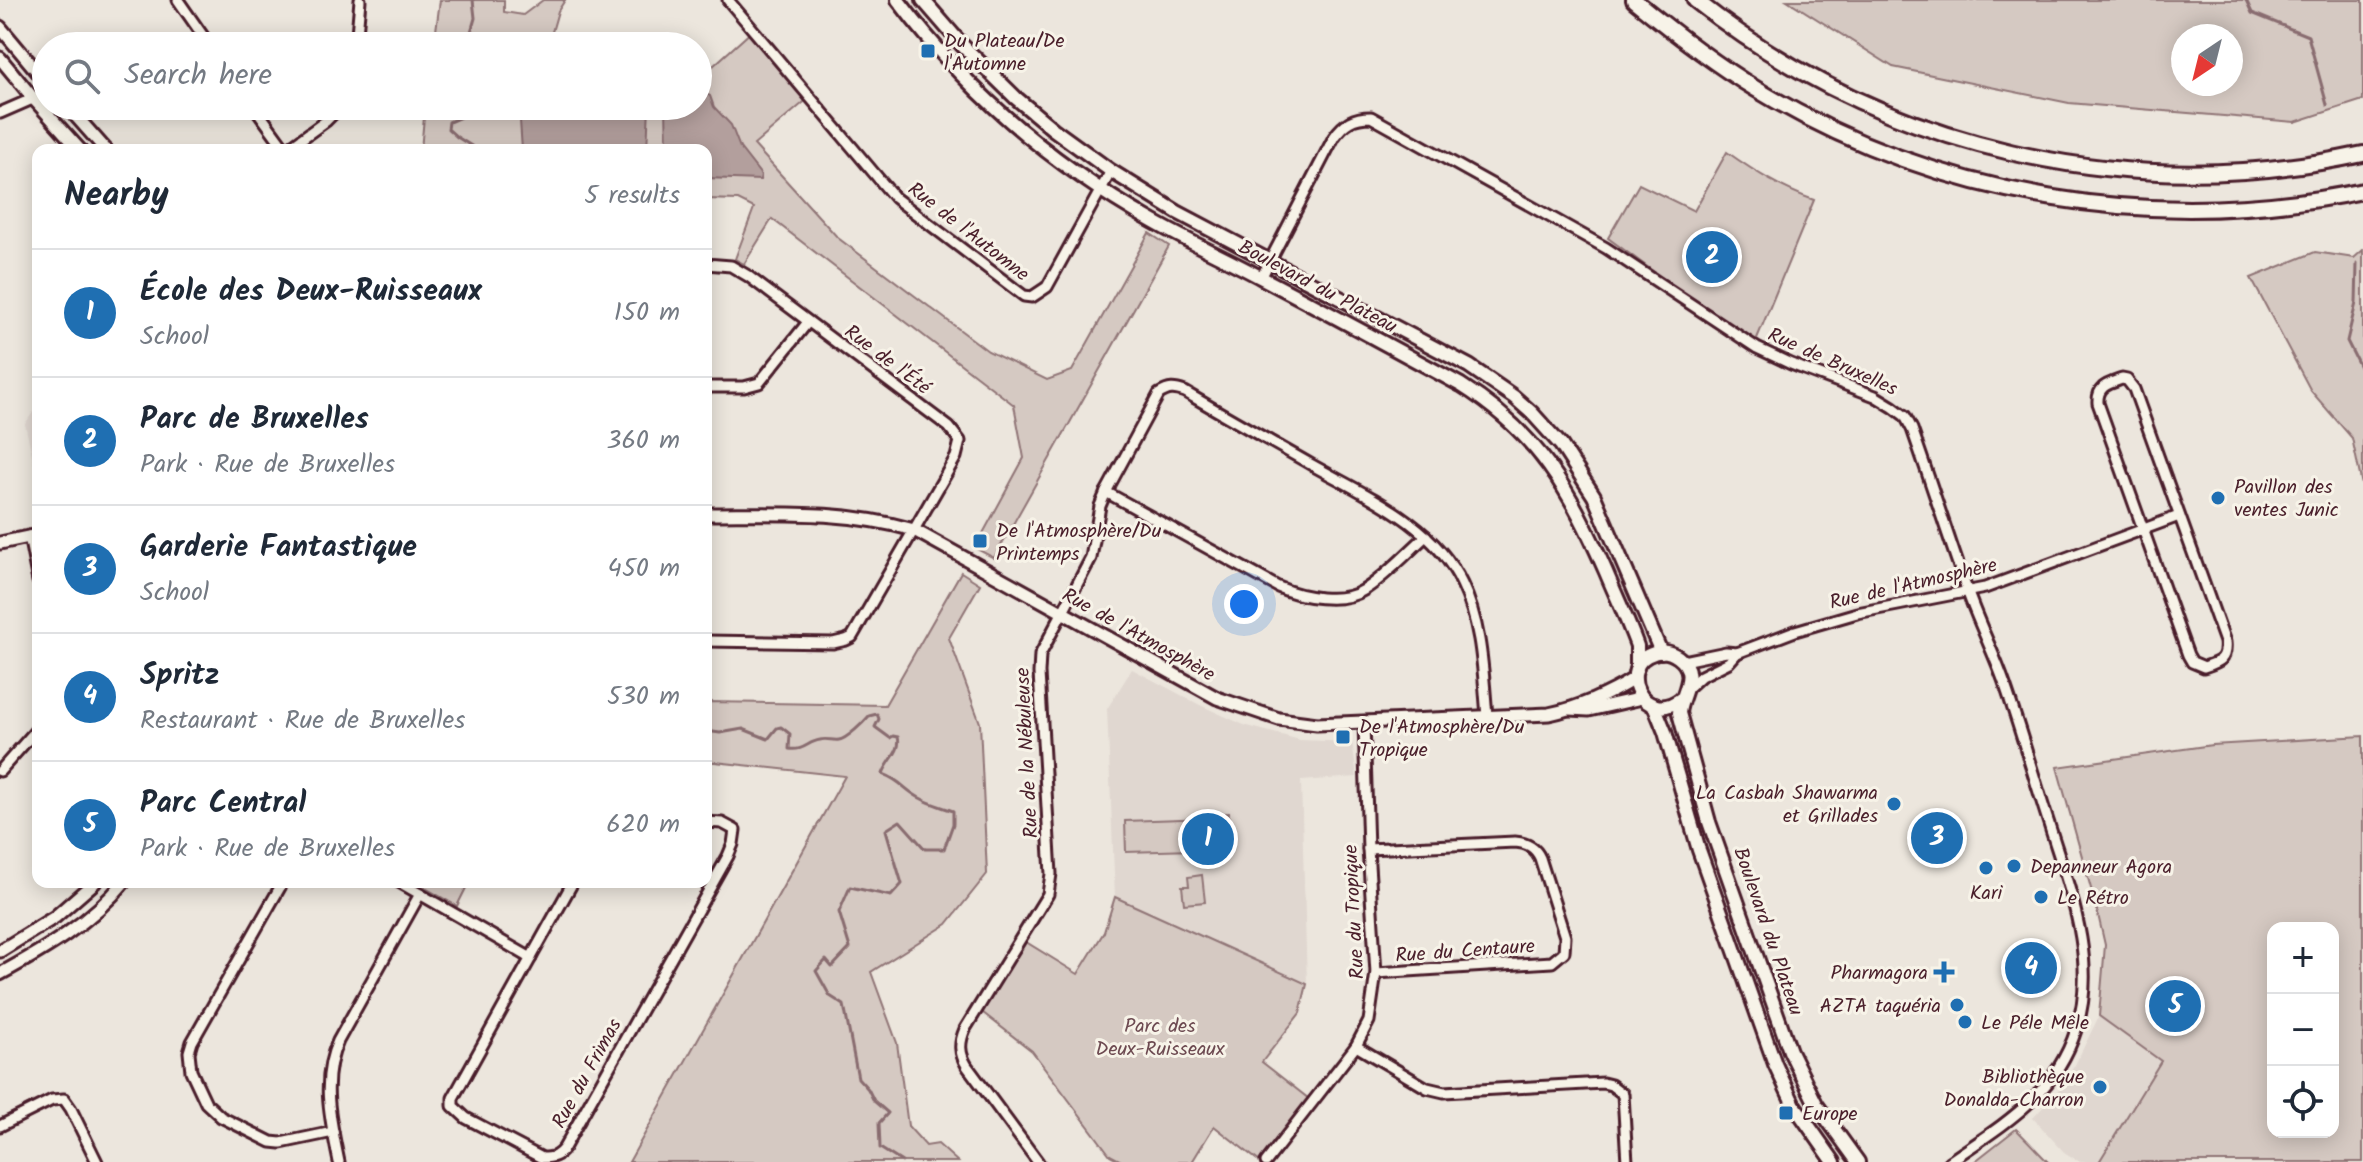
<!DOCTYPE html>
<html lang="en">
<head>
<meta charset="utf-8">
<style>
  :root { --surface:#fff; --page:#f2f2f3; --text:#1f2937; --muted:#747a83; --line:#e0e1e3; --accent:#1f6fb2 }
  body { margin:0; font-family:Kalam,sans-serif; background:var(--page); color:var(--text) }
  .controls { position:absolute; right:24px; bottom:24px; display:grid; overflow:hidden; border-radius:16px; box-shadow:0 4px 20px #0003 }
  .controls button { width:72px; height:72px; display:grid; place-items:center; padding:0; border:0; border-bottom:2px solid var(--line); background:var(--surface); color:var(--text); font:40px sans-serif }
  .compass { position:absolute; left:2171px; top:24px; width:72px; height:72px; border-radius:50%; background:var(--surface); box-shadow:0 4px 20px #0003; rotate:215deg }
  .you { position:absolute; left:1244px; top:604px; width:28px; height:28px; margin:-20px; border:6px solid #fff; border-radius:50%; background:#1a73e8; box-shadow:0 0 0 12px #1a73e833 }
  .badge { display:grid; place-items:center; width:52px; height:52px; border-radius:50%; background:var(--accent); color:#fff; font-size:26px; font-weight:700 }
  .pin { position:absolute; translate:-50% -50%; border:4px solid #fff; box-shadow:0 2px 8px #0006 }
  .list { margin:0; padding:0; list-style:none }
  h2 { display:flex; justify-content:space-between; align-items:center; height:104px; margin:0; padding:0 32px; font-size:34px }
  h2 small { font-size:26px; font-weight:400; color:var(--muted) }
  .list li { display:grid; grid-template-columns:52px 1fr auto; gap:24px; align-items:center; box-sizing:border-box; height:128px; padding:0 32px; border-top:2px solid var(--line) }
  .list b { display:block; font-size:30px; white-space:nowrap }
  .list p { margin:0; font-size:26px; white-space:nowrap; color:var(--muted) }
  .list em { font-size:26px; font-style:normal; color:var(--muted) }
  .icon { flex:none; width:44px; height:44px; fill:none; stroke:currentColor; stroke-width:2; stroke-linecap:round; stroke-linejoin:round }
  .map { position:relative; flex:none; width:2363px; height:1162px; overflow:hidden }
  .search { position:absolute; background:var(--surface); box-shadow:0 4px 20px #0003; left:32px; top:32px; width:680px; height:88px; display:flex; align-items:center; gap:20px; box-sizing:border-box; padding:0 28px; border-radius:44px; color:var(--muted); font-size:30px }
  .panel { position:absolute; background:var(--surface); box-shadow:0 4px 20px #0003; left:32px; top:144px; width:680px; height:744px; border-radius:16px }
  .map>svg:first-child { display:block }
  .built { fill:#e0d7d0 }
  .green { fill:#d5c9c2; stroke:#907476; stroke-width:2; fill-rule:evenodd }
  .water { fill:#b39f9d; stroke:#896c6f; stroke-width:2 }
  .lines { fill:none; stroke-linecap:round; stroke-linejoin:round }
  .stream { stroke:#896c6f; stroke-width:3 }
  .minor-casing { stroke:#4a1f2b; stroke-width:15 }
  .tertiary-casing { stroke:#4a1f2b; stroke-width:17 }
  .secondary-casing { stroke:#4a1f2b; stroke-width:18 }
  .trunk-casing { stroke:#4a1f2b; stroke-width:20 }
  .minor { stroke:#f7f3e8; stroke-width:9 }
  .tertiary { stroke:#f7f3e8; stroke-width:11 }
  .secondary { stroke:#f7f3e8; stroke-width:12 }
  .trunk { stroke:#f7f3e8; stroke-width:14 }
  .poi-dot { fill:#1f6fb2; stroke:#f7f3e8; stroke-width:3 }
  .labels { text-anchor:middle; stroke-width:6; stroke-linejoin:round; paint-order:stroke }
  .poi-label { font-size:20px; fill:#4a1f2b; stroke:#f7f3e8; text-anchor:start }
  .street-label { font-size:20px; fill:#4a1f2b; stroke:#f7f3e8 }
  .park-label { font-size:20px; fill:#6d4a51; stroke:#f7f3e8 }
</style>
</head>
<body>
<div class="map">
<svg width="2363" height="1162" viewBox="0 0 2363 1162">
  <rect width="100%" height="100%" fill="#ece6dd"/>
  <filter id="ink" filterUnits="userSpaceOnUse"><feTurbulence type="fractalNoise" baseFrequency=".0125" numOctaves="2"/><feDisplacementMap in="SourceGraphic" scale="16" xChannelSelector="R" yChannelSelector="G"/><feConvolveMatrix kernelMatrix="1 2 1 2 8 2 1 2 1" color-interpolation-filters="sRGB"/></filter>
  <g filter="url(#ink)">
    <g class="built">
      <polygon points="33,412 38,412 38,481 25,424"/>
      <polygon points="1132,669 1200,705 1244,725 1300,740 1352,742 1357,777 1301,781 1307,984 1115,897 1107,709"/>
      <polygon points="2099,1016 2161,1061 2099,1162 2080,1162 2064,1152 2033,1118 2057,1092 2075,1065"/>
    </g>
    <g class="green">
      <polygon points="440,0 504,0 504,12 523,15 543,0 565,0 558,11 548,46 434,46"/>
      <path d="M 1787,0 L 2363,0 L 2363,100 L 2295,122 L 2069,103 L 1893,67 ZM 2183,36 L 2231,36 L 2231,84 L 2183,84 Z"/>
      <polygon points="752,31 810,97 754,145 838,238 988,351 1047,380 1072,371 1149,233 1169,246 994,558 975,548 1024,458 1014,405 772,219 744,264 735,259 754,208 738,200 706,199 706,150 421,150 425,106 698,106 698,72 703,75"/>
      <path d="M 1727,152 C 1755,172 1782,189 1814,200 L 1756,341 L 1710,313 L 1608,238 L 1639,184 L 1694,211 Z"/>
      <polygon points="2363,250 2363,490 2352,438 2311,391 2251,278 2315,252 2354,258"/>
      <polygon points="961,572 980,584 949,638 980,723 987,874 947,924 871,972 897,1043 908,1126 926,1146 938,1144 958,1162 629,1162 845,776 706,761 706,702 885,705"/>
      <path d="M 2363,736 L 2363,1162 L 2099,1162 L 2161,1061 L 2099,1016 L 2105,945 L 2097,910 L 2057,767 L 2212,745 ZM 2273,928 L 2333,928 L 2333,1132 L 2273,1132 Z"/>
      <polygon points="1229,813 1227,849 1126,852 1125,821 1210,818 1212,814"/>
      <polygon points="1202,875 1205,902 1184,904 1182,886 1189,886 1188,877"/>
      <polygon points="415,882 469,882 457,906"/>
      <polygon points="1115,897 1307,984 1300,1013 1262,1062 1309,1099 1260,1162 1214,1126 1192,1162 1123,1162 1110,1155 1032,1051 978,1009 1021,939 1078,974 1104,932"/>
      <polygon points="2016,1129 2048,1162 1974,1162"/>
    </g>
    <g class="water">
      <polygon points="698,89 710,96 714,107 731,125 740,148 761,175 760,180 706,178 706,150 667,150 666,106 698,106"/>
      <polygon points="519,106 649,106 647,150 522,150"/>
    </g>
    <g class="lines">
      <g class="stream">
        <polyline points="2246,0 2252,13 2308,36 2327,105"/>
        <polyline points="467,46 475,18 473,0"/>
        <polyline points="472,106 472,112 449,122 448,129 457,137 478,150"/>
        <polyline points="2357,264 2356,303 2347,341 2363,373"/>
        <path d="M 706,731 L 720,733 L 743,729 L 768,739 L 777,728 L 781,727 L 790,734 L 789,749 C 805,751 807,742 820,740 C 826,738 833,741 839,740 C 847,739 864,722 869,716 L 877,714 L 879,719 L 875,727 L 890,738 L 893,736 L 898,737 C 902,751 887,761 883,774 C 902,781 905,791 922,799 C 931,804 943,807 953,811 L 953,824 L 944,849 L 925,849 L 900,821 L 886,830 L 902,884 L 891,896 L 850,887 L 839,912 L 850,948 L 832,967 L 826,960 L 816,971 L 830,996 L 844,1005 L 858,1078 L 868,1089 L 874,1101 L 888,1113 L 879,1123 L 880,1148 L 902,1162"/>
      </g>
      <defs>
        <g id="minor">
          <polyline points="178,0 210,46"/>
          <polyline points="728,0 895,198 1024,296 1032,297 1047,287 1111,171"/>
          <polyline points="356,46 360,0"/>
          <polyline points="254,106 286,150"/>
          <polyline points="0,113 46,93"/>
          <polyline points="286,150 326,121 341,106"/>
          <polyline points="706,264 731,266 748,276 949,427 960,441 956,457 852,637 846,640 833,643 706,641"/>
          <path d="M 1261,278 L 1334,137 C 1344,123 1353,117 1371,117 L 1606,248 L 1757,348 L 1791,364 L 1875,396 L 1893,407 L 1905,416 L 1912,429 C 1931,483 1948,536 1967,590 C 1978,622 1994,653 2005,685 C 2021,731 2034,778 2049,824 C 2069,888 2099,962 2076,1030 C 2055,1096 2002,1125 1949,1162"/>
          <path d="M 2122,379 L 2127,380 L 2134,389 L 2225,642 C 2227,660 2219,662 2204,667 L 2192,662 L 2188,655 L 2098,403 C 2097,386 2108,384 2122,379 Z"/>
          <polyline points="706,387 744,387 759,383 808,322"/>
          <path d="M 1106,492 L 1278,587 C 1301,597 1341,605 1364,590 C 1385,577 1407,553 1426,536"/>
          <polyline points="29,536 38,581"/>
          <polyline points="1683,661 1726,652 1737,653 1795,631 1857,613 1985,588 2179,516"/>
          <polyline points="1688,688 1701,676 1729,662 1737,653"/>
          <polyline points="0,771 38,728"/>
          <path d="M 1368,849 L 1515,842 C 1527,843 1535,847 1540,858 L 1565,937 L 1564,952 L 1552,962 L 1376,973"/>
          <polyline points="283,882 192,1042 189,1052 191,1071 206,1103 221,1117 271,1142 281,1143 333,1132"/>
          <polyline points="399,882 531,958"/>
          <path d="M 573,882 L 453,1098 L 453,1106 L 466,1118 L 542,1158 C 553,1158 558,1156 564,1148 L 728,856 L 733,844 L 735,830 L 722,823 L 706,822"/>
          <polyline points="1356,1046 1427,1088 1444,1092 1603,1083 1611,1085 1623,1094 1627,1162"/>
          <polyline points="0,1126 52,1100 64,1099 71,1109 97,1162"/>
          <path d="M 339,1162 C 331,1122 320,1080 338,1041 L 420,894"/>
          <path d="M 1038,1162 L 967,1066 C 959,1053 959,1043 965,1029 L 1048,894 L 1051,874 L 1039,673 L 1040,655 L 1091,558 L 1100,506 L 1106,492 L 1159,394 C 1169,388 1174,388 1185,392 C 1227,417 1270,441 1312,465 C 1367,496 1434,524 1462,584 C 1482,625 1483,672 1487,716"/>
          <polyline points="1266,1162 1356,1046 1369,1021 1376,973 1368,849 1364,723"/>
        </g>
        <g id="tertiary">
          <polyline points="0,27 46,82"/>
          <polyline points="0,58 33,98 80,150"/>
          <polyline points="67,106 106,150"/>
          <path d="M 706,514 C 778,514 844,510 914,530 L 1217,698 L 1279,719 L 1317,724 L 1549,714 C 1578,708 1610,694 1635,678"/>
          <polyline points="0,543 38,535"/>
          <polyline points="1570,709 1589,710 1642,698"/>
          <polyline points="0,951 55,917 95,882"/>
          <path d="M 0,974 C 44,950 92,922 124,882"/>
        </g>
        <g id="secondary">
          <path d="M 898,0 C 967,92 1054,166 1154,222 C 1189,242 1227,259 1262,278 C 1329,313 1395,349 1461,385 C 1539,434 1570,490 1606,572 C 1616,596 1628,621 1637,646 L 1637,668"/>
          <polyline points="923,0 962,45 1016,98 1053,129 1111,171 1177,212 1469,366 1514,397 1532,413 1561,445 1594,496 1661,652"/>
          <path d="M 1682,698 C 1643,729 1614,665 1654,653 C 1662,650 1671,652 1678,657 C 1700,673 1681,693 1679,713 L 1709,822 L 1790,1051 L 1816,1104 L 1858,1162"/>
          <polyline points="1654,705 1665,732 1699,850 1775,1064 1794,1105 1834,1162"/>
        </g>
        <g id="trunk">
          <path d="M 1634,0 C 1673,32 1713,63 1756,89 C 1938,199 2155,234 2363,191"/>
          <path d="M 1695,0 C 1885,150 2127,205 2363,154"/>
        </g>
      </defs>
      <use href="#minor" class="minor-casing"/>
      <use href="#tertiary" class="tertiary-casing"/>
      <use href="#secondary" class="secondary-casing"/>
      <use href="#trunk" class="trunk-casing"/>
      <use href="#minor" class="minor"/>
      <use href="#tertiary" class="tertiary"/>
      <use href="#secondary" class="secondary"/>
      <use href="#trunk" class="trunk"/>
    </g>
  </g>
  <g class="poi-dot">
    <rect x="920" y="43" width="16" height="16" rx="4"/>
    <circle cx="2218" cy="498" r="8"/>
    <rect x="972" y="533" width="16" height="16" rx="4"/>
    <rect x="1335" y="729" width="16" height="16" rx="4"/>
    <circle cx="1894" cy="804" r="8"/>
    <circle cx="2014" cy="866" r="8"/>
    <circle cx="1986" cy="868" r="8"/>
    <circle cx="2041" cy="897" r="8"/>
    <path d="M1940 960h8v8h8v8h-8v8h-8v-8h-8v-8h8z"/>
    <circle cx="1957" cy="1005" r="8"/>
    <circle cx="1965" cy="1022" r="8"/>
    <circle cx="2100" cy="1087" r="8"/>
    <rect x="1778" y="1105" width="16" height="16" rx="4"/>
  </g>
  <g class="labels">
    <g class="poi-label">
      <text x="944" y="47">Du Plateau/De<tspan x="944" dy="23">l'Automne</tspan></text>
      <text x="2234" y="493">Pavillon des<tspan x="2234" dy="23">ventes Junic</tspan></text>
      <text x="996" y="537">De l'Atmosphère/Du<tspan x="996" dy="23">Printemps</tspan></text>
      <text x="1359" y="733">De l'Atmosphère/Du<tspan x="1359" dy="23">Tropique</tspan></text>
      <text x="1878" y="799" text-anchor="end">La Casbah Shawarma<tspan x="1878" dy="23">et Grillades</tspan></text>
      <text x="2030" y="873">Depanneur Agora</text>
      <text x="1986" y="899" text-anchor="middle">Kari</text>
      <text x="2057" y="904">Le Rétro</text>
      <text x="1928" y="979" text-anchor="end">Pharmagora</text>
      <text x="1941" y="1012" text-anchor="end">AZTA taquéria</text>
      <text x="1981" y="1029">Le Péle Mêle</text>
      <text x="2084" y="1083" text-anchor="end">Bibliothèque<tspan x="2084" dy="23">Donalda-Charron</tspan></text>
      <text x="1802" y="1120">Europe</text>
    </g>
    <g class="street-label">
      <text transform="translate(969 231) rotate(38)" y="7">Rue de l'Automne</text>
      <text transform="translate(1318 286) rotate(28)" y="7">Boulevard du Plateau</text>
      <text transform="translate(888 359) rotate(37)" y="7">Rue de l'Été</text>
      <text transform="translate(1833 361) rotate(24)" y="7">Rue de Bruxelles</text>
      <text transform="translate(1913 583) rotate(-13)" y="7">Rue de l'Atmosphère</text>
      <text transform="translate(1139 634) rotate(29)" y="7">Rue de l'Atmosphère</text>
      <text transform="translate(1026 753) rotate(-93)" y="7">Rue de la Nébuleuse</text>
      <text transform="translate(1353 912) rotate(-93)" y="7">Rue du Tropique</text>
      <text transform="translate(1769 931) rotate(71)" y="7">Boulevard du Plateau</text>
      <text transform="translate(1465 950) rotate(-4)" y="7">Rue du Centaure</text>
      <text transform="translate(586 1073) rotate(-61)" y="7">Rue du Frimas</text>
    </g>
    <g class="park-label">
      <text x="1160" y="1032">Parc des<tspan x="1160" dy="23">Deux-Ruisseaux</tspan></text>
    </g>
  </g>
</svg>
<div class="controls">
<button>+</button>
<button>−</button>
<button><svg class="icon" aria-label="locate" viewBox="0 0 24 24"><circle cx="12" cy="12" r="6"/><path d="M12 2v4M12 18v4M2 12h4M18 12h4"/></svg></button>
</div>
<svg class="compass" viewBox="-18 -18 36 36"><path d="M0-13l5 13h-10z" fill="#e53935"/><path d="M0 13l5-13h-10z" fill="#747a83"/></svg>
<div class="you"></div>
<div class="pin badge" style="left:1208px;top:839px">1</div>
<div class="pin badge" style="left:1712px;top:257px">2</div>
<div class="pin badge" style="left:1937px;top:838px">3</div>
<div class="pin badge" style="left:2031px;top:968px">4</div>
<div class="pin badge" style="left:2175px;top:1006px">5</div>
<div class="search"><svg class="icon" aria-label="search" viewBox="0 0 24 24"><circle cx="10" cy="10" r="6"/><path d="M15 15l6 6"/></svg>Search here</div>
<section class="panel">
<h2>Nearby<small>5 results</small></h2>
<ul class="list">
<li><span class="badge">1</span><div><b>École des Deux-Ruisseaux</b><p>School</p></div><em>150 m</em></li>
<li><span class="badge">2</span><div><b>Parc de Bruxelles</b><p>Park · Rue de Bruxelles</p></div><em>360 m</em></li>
<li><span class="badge">3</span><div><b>Garderie Fantastique</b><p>School</p></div><em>450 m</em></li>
<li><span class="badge">4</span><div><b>Spritz</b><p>Restaurant · Rue de Bruxelles</p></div><em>530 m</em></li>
<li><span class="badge">5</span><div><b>Parc Central</b><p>Park · Rue de Bruxelles</p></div><em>620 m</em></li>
</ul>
</section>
</div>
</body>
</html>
